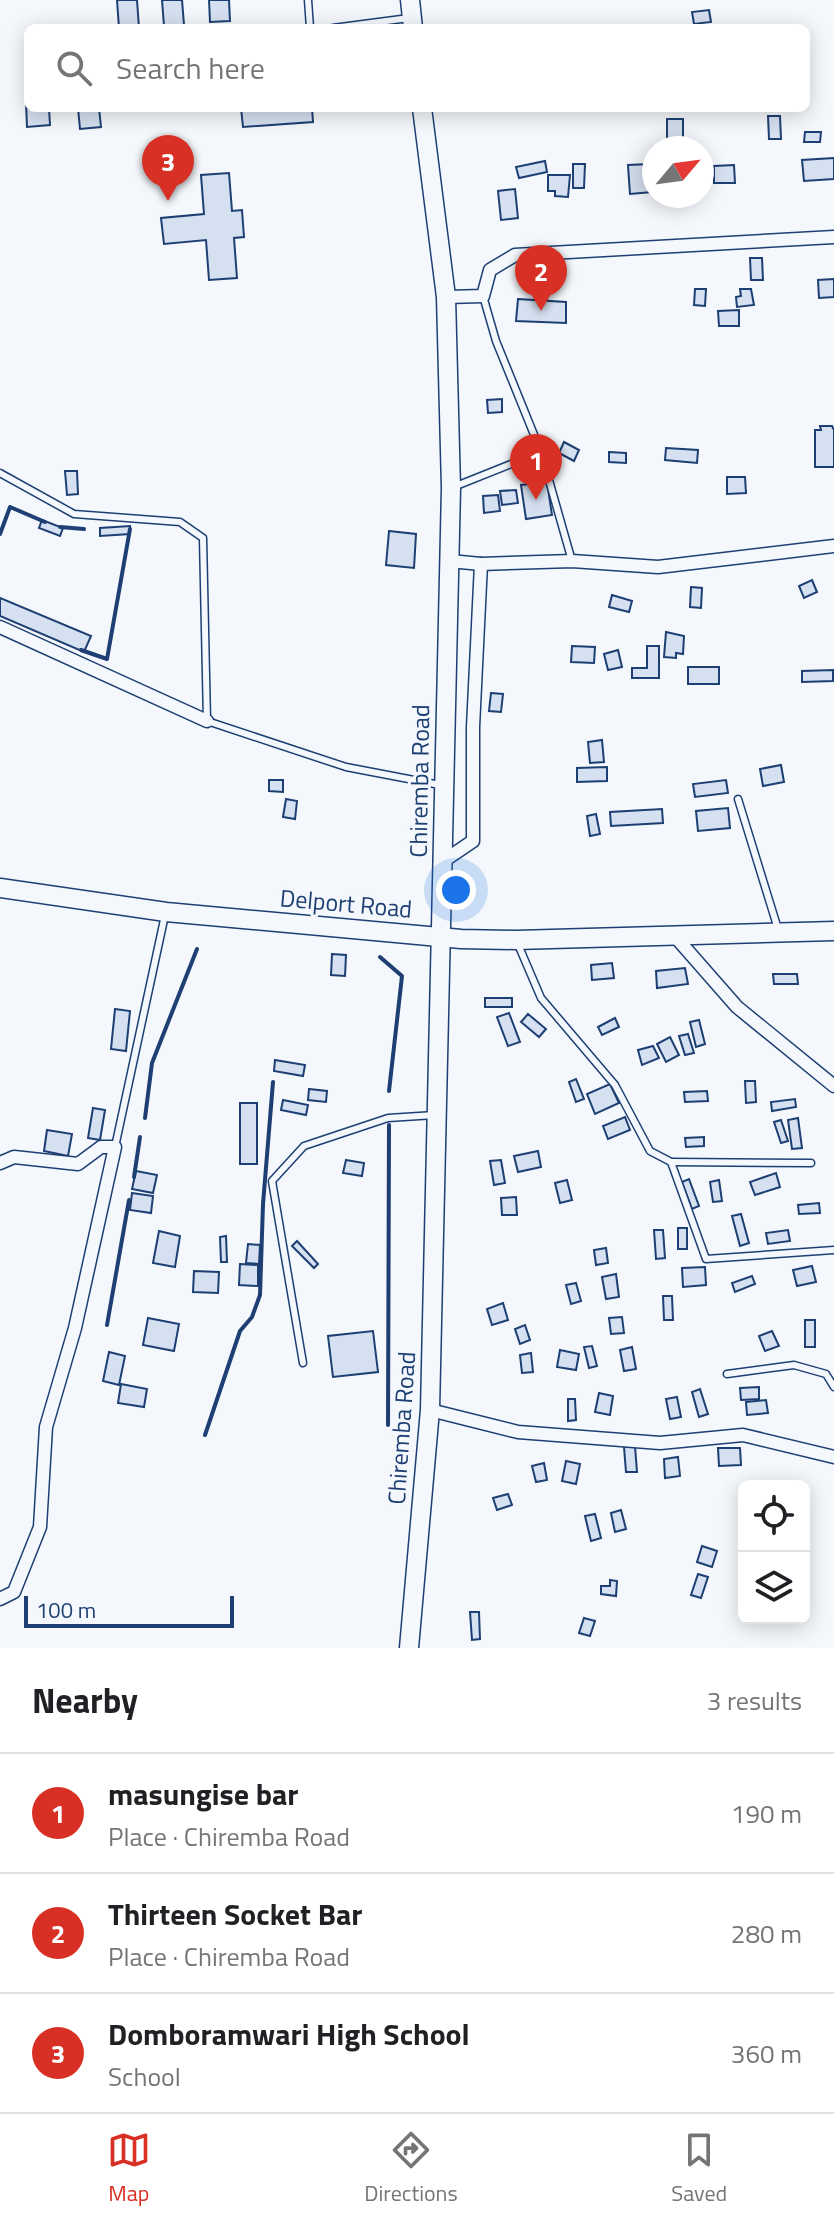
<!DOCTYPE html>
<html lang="en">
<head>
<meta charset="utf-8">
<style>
  :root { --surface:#fff; --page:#f2f2f2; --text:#202124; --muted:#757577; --line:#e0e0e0; --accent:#d93025 }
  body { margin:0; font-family:"Titillium Web",sans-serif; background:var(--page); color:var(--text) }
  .controls { position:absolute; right:24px; bottom:24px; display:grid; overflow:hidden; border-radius:12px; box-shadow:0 4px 20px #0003 }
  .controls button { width:72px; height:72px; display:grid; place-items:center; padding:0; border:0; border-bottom:2px solid var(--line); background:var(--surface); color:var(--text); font:40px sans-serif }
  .compass { position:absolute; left:642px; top:136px; width:72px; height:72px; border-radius:50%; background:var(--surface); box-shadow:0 4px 20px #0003; rotate:61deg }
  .scale { position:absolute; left:24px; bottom:20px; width:210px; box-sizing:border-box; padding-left:8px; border:4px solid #1d3f73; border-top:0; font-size:22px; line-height:28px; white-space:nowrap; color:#1d3f73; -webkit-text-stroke:6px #f4f7fb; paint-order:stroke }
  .you { position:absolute; left:456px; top:890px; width:28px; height:28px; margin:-20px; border:6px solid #fff; border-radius:50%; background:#1a73e8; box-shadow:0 0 0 12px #1a73e833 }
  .badge { display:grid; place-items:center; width:52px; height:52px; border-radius:50%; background:var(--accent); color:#fff; font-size:26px; font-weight:700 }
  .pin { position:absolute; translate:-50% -66px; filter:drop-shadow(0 2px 4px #0008) }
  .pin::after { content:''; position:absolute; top:42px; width:28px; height:24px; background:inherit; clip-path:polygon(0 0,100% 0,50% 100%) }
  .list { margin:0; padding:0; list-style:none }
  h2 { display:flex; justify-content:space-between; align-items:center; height:104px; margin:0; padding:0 32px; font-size:34px }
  h2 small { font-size:26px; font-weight:400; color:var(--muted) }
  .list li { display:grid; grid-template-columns:52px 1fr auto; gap:24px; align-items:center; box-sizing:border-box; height:120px; padding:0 32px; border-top:2px solid var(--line) }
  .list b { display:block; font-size:30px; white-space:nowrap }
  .list p { margin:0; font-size:26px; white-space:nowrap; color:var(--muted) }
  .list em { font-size:26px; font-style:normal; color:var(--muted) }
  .icon { flex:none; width:44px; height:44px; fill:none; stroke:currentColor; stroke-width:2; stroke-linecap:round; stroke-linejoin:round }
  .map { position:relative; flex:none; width:834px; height:1648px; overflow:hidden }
  .search { position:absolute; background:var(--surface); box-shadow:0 4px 20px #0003; left:24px; right:24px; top:24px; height:88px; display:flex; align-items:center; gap:20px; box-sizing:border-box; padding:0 28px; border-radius:12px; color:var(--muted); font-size:30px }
  .sheet { height:464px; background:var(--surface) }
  nav { display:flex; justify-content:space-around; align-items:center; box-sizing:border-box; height:112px; border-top:2px solid var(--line); background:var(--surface); font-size:22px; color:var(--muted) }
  nav a { display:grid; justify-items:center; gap:4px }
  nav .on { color:var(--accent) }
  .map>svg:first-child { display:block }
  .building { fill:#d5e0f0; stroke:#1d3f73; stroke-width:2 }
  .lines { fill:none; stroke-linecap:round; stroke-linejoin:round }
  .lane-casing { stroke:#1d3f73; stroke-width:9 }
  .street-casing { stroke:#1d3f73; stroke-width:15 }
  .secondary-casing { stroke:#1d3f73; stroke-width:21 }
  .lane { stroke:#f4f7fb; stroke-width:6 }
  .street { stroke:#f4f7fb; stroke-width:12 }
  .secondary { stroke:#f4f7fb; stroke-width:18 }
  .wall { stroke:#1d3f73; stroke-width:4 }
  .labels { text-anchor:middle; stroke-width:6; stroke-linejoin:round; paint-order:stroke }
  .street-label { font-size:24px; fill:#1d3f73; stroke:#f4f7fb }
</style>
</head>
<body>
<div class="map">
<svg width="834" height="1648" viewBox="0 0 834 1648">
  <rect width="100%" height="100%" fill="#f4f7fb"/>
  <g class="building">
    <polygon points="117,0 137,0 139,28 119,28"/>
    <polygon points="162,0 182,0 184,25 164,26"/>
    <polygon points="209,0 229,0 230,21 210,22"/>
    <polygon points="709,10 711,22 694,24 692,12"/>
    <polygon points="26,103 28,103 28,108 49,108 50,125 27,127"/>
    <polygon points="78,108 99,108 101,127 80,129"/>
    <polygon points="241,108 312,108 313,122 243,127"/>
    <polygon points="768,116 780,116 781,139 769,139"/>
    <polygon points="667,119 683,119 683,143 667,142"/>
    <polygon points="805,132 821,132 820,142 804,142"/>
    <polygon points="834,158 834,179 804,181 802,160"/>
    <polygon points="545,161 547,172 519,178 516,167"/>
    <polygon points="573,164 585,164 584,188 573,188"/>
    <polygon points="650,164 652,192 630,194 628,165"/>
    <polygon points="734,165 735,183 714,183 714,166"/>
    <polygon points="229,173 232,211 242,210 244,237 234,238 237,278 209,280 206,240 164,244 161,218 204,214 201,175"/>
    <polygon points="548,175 570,175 568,197 555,196 555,191 548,191"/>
    <polygon points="515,189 518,218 501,220 498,191"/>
    <polygon points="750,258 762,258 763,280 751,280"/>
    <polygon points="834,279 834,297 819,298 818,280"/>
    <polygon points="695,289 706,289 705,306 694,305"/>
    <polygon points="740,289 751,289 754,305 737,307 736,297 741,296"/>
    <polygon points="518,299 566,302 566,323 516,321"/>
    <polygon points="739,310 739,326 719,326 718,311"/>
    <polygon points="502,399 502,412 488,413 487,400"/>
    <polygon points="820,426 832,426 834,430 834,467 815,467 815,430 821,430"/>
    <polygon points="564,442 579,450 574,461 559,453"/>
    <polygon points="666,448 698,450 697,463 665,460"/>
    <polygon points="609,452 626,453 626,463 609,462"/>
    <polygon points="65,471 77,471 78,494 67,495"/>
    <polygon points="727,477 745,477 746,493 727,494"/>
    <polygon points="547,482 552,515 526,519 521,485"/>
    <polygon points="516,490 518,503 502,505 500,491"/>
    <polygon points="498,495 500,511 484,513 483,496"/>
    <polygon points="42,520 63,528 60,536 39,528"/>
    <polygon points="130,526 130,534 100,536 100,528"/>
    <polygon points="389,531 416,534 414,568 386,565"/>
    <polygon points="812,580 817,592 804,598 799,586"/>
    <polygon points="691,587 702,588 701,608 690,607"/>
    <polygon points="612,595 632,601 629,612 609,607"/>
    <polygon points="0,598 91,636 84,652 0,616"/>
    <polygon points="666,632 684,636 683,654 676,653 676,658 664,657"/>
    <polygon points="572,646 595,647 594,663 571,662"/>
    <polygon points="647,646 659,646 659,678 632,678 632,668 647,668"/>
    <polygon points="618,650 622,667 608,670 604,654"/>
    <rect x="688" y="667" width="31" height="17"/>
    <polygon points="833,670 833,681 802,682 802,671"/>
    <polygon points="491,693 503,694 501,712 489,711"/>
    <polygon points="602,740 604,762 590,763 588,742"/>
    <polygon points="781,765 784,782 763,786 760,769"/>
    <polygon points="607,767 607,781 577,782 577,768"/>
    <polygon points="269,780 283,780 283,792 269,791"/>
    <polygon points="726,780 728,793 695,797 693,784"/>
    <polygon points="286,799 297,801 295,819 283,817"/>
    <polygon points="728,808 730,828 698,831 696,811"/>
    <polygon points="662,809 663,823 611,826 610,812"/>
    <polygon points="596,814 600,834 590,836 587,816"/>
    <polygon points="332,954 346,955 345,976 331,975"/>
    <polygon points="612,963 614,978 592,980 591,965"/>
    <polygon points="685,968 688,984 657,988 656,971"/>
    <polygon points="773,974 797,974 798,984 774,984"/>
    <rect x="485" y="998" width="27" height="9"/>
    <polygon points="115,1009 130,1011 126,1051 111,1049"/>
    <polygon points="509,1013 520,1042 508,1046 497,1017"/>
    <polygon points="528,1014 546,1029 539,1037 521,1022"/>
    <polygon points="615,1018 619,1027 602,1035 598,1027"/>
    <polygon points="699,1020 705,1044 696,1047 690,1022"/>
    <polygon points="688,1034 694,1053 685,1055 679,1036"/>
    <polygon points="670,1037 679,1055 666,1062 657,1044"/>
    <polygon points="653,1046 659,1058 642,1065 638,1050"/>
    <polygon points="275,1060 305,1065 303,1076 274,1071"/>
    <polygon points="576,1079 584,1099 576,1102 569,1082"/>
    <polygon points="745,1081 755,1081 756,1102 746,1103"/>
    <polygon points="610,1084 619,1103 595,1114 587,1094"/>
    <polygon points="309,1089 327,1091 326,1102 308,1100"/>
    <polygon points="707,1091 708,1101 685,1102 684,1092"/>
    <polygon points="795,1099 796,1107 772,1111 771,1102"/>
    <polygon points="283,1100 308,1105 306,1115 281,1110"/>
    <rect x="240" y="1103" width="17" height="61"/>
    <polygon points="93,1108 105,1110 100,1140 88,1138"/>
    <polygon points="625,1117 630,1130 608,1139 603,1126"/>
    <polygon points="798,1118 802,1148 792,1149 788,1120"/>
    <polygon points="781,1120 788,1141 781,1143 774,1122"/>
    <polygon points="47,1130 72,1134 68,1156 44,1151"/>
    <polygon points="704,1137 704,1146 686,1147 685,1138"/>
    <polygon points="538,1151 541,1167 518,1172 514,1156"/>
    <polygon points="346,1160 364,1163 362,1176 343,1173"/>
    <polygon points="501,1160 505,1183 494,1185 490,1161"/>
    <polygon points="136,1171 157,1175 153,1193 132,1189"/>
    <polygon points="776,1173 780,1187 755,1195 750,1182"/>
    <polygon points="689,1179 699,1206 692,1209 682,1182"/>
    <polygon points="567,1180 572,1200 560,1203 555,1183"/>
    <polygon points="719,1180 722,1201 713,1202 710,1182"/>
    <polygon points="132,1193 153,1196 151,1213 130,1210"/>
    <polygon points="516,1197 517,1215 502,1215 501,1198"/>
    <polygon points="819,1203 820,1213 799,1214 798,1205"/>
    <polygon points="741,1214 749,1243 740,1246 732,1216"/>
    <rect x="678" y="1228" width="9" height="21"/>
    <polygon points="654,1230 663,1230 665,1258 656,1259"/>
    <polygon points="788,1230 790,1241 768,1244 766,1233"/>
    <polygon points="159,1231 180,1236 175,1267 153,1263"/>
    <polygon points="226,1236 227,1262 221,1262 220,1237"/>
    <polygon points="297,1241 318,1264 314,1268 292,1246"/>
    <polygon points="248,1244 260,1245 259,1264 246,1263"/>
    <polygon points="606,1248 608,1263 596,1265 594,1250"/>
    <polygon points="240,1264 258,1265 258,1286 239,1285"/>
    <polygon points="812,1266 816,1282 797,1286 793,1270"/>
    <polygon points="705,1267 706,1285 683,1287 682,1268"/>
    <polygon points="194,1271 219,1272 218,1293 193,1292"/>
    <polygon points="616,1274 619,1297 606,1299 602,1277"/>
    <polygon points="752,1276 755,1284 735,1292 732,1283"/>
    <polygon points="576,1283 581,1301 571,1304 566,1285"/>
    <polygon points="663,1296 672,1296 673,1320 664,1320"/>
    <polygon points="503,1303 508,1320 492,1325 487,1309"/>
    <polygon points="622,1317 624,1333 611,1334 609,1318"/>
    <polygon points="148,1318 179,1324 174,1351 143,1345"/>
    <rect x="805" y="1320" width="10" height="27"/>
    <polygon points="525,1325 530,1340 520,1344 515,1329"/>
    <polygon points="373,1331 378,1372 333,1377 328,1336"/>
    <polygon points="772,1331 779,1346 765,1351 759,1336"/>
    <polygon points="592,1346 597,1366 589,1368 584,1347"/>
    <polygon points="632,1347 636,1369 624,1371 620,1350"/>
    <polygon points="560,1350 579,1354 576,1370 557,1367"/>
    <polygon points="109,1352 125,1356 119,1385 103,1381"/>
    <polygon points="531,1353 533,1372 522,1373 520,1355"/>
    <polygon points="121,1384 147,1389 144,1407 118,1403"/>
    <polygon points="759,1387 759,1399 741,1400 740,1388"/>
    <polygon points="700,1389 708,1414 699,1417 692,1392"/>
    <polygon points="599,1393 613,1396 610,1415 595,1412"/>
    <polygon points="677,1397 681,1417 670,1419 666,1399"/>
    <polygon points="568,1399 575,1399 576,1420 568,1421"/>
    <polygon points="766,1400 768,1413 747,1415 746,1402"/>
    <polygon points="635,1446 637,1472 626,1472 624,1447"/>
    <polygon points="718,1448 740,1448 741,1465 719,1466"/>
    <polygon points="678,1457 680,1476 665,1478 664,1459"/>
    <polygon points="566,1461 580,1464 576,1484 562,1481"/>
    <polygon points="544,1463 547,1480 536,1482 532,1466"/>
    <polygon points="508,1494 512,1505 497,1510 493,1498"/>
    <polygon points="621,1510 626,1529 615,1532 611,1513"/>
    <polygon points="595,1514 601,1538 591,1541 585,1516"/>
    <polygon points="702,1546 717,1551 712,1567 697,1562"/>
    <polygon points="698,1574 708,1577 701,1598 691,1595"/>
    <polygon points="610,1580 617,1581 616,1596 601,1594 601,1586 610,1586"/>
    <polygon points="470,1612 479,1612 480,1639 472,1640"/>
    <polygon points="584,1618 595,1621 590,1636 579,1633"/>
  </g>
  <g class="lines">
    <defs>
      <g id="lane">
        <polyline points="308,0 310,28"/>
        <polyline points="333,28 409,18"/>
        <polyline points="483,296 496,341 541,452 572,561"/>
        <polyline points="0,473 74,514 180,522 203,538 207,721 346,767 440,785"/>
        <polyline points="456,486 541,452"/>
        <polyline points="738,799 778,929"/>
        <polyline points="517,942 541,998 615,1085 650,1151 671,1162 706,1259 834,1250"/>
        <polyline points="115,1147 165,915"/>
        <polyline points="671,1162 811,1163"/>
        <polyline points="303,1363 272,1181 304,1146 388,1118 435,1115"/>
        <polyline points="727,1374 794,1365 826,1374 834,1387"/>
      </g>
      <g id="street">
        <polyline points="446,297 483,296 490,270 515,255 834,237"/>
        <polyline points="450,561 481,564 572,561 658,567 834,546"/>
        <polyline points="0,627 207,721"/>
        <polyline points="442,862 473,841 473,727 481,564"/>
        <polyline points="673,934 737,1007 834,1086"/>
        <polyline points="0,1163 14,1157 78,1164 101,1147 115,1147 75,1328 46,1427 40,1527 14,1592 0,1599"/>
        <polyline points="430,1410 518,1432 660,1443 743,1435 834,1457"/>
      </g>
      <g id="secondary">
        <polyline points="410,0 413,28"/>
        <polyline points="0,888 166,912 461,939 516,940 834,931"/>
        <polyline points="409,1648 430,1410 451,488 446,297 422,108"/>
      </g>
    </defs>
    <use href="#lane" class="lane-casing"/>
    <use href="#street" class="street-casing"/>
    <use href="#secondary" class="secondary-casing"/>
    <use href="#lane" class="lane"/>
    <use href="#street" class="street"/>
    <use href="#secondary" class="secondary"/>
    <g class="wall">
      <polyline points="60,527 84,529"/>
      <polyline points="0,534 10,507 45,522"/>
      <polyline points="81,650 107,659 130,529"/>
      <polyline points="380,957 402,976 389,1091"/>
      <polyline points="145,1118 152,1063 197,949"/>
      <polyline points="134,1177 140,1137"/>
      <polyline points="107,1325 129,1200"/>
      <polyline points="388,1425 389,1125"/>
      <polyline points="205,1435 240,1331 252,1317 260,1295 263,1204 273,1082"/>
    </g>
  </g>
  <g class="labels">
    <g class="street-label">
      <text transform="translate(420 781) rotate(-89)" y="8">Chiremba Road</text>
      <text transform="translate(346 904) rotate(5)" y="8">Delport Road</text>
      <text transform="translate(402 1428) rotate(-86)" y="8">Chiremba Road</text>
    </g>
  </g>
</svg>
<div class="controls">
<button><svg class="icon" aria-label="locate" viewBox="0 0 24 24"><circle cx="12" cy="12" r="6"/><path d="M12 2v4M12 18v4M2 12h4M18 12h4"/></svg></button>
<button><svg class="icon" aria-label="layers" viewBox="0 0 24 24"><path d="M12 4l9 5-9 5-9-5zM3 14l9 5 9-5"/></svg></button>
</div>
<svg class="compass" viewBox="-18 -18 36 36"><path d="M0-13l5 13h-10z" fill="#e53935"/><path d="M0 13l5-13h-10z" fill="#757577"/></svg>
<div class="scale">100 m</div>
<div class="you"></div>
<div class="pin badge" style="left:536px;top:500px">1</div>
<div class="pin badge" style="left:541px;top:311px">2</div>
<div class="pin badge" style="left:168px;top:201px">3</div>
<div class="search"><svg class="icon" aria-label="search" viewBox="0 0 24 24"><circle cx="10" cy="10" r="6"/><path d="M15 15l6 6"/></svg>Search here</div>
</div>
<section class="sheet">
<h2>Nearby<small>3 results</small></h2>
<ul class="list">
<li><span class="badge">1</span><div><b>masungise bar</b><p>Place · Chiremba Road</p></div><em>190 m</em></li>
<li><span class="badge">2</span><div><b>Thirteen Socket Bar</b><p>Place · Chiremba Road</p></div><em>280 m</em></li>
<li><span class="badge">3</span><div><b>Domboramwari High School</b><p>School</p></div><em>360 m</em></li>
</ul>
</section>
<nav>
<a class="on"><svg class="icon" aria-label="map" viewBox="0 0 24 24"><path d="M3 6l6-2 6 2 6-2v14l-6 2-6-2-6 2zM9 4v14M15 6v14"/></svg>Map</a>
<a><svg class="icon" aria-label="directions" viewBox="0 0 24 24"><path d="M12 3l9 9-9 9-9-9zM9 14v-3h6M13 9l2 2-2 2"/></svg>Directions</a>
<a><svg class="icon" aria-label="saved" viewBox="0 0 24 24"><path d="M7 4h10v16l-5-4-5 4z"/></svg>Saved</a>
</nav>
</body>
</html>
